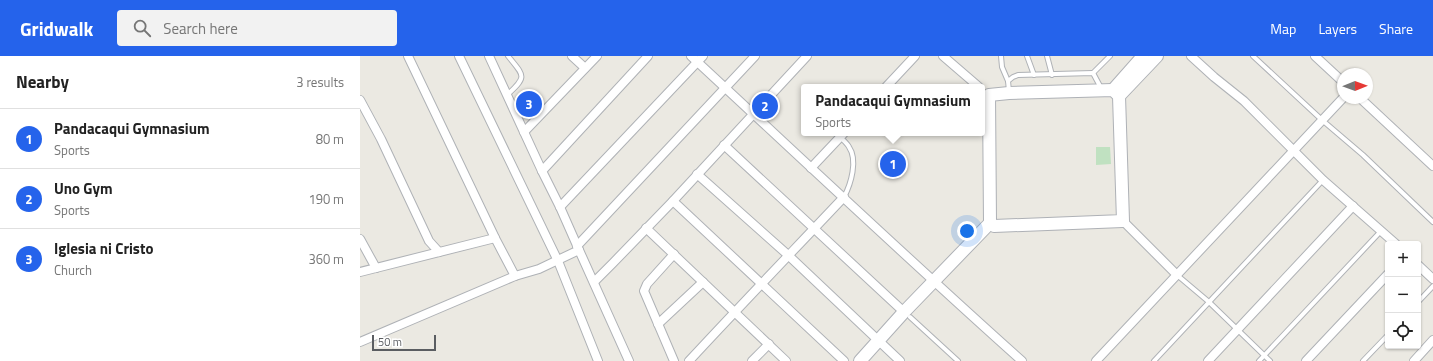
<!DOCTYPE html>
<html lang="en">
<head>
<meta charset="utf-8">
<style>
  :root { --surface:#fff; --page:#f2f2f2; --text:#222; --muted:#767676; --line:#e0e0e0; --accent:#2563eb }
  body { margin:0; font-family:"Titillium Web",sans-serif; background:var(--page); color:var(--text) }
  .controls { position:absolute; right:12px; bottom:12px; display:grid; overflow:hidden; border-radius:4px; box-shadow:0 1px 3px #0004 }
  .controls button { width:36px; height:36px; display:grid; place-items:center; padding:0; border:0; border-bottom:1px solid var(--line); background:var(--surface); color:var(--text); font:20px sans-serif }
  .compass { position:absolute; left:977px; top:12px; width:36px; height:36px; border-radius:50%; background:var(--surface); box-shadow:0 1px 3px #0004; rotate:89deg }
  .scale { position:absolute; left:12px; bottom:10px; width:64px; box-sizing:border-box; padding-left:4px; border:2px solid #5a5d61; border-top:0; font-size:11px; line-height:14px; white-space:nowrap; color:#5a5d61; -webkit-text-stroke:3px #fff; paint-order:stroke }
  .you { position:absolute; left:607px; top:175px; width:14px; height:14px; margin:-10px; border:3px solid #fff; border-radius:50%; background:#1a73e8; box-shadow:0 0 0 6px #1a73e833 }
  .badge { display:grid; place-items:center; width:26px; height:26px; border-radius:50%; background:var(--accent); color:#fff; font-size:13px; font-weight:700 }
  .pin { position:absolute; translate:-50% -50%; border:2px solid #fff; box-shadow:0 1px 4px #0006 }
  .popup { position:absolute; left:441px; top:28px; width:184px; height:52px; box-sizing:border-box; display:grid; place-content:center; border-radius:4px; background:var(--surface); filter:drop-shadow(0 1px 3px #0005); font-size:13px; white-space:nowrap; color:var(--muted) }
  .popup b { font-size:15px; color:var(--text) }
  .popup::after { content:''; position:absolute; left:50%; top:100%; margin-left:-8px; border:8px solid transparent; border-top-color:var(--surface) }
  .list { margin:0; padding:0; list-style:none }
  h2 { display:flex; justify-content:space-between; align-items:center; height:52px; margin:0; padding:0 16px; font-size:17px }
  h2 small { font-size:13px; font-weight:400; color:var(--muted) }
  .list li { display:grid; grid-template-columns:26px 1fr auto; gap:12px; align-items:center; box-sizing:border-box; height:60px; padding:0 16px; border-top:1px solid var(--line) }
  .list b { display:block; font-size:15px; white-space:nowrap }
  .list p { margin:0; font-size:13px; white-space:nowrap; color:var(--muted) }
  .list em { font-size:13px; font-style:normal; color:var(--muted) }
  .icon { flex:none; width:22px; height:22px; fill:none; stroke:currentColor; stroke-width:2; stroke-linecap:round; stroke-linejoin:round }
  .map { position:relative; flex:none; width:1073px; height:305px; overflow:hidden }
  header { display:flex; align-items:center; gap:24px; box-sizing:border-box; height:56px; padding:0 20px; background:var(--accent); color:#fff }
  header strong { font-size:19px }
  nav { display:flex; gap:22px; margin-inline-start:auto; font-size:14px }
  .search { width:280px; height:36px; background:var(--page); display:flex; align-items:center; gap:10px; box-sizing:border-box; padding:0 14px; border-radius:4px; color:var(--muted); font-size:15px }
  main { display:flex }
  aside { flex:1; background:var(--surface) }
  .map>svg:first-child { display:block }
  .green { fill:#c0e1c1 }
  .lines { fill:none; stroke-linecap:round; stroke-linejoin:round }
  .lane-casing { stroke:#afb2b6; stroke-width:6 }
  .street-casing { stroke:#afb2b6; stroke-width:10 }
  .secondary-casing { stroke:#aeb1b6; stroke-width:14 }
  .lane { stroke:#fff; stroke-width:4 }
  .street { stroke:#fff; stroke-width:8 }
  .secondary { stroke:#fff; stroke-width:12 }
</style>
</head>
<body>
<header>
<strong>Gridwalk</strong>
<div class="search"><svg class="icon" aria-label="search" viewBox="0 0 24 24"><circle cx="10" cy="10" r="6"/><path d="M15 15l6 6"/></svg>Search here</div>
<nav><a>Map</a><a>Layers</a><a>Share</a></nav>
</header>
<main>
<aside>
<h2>Nearby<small>3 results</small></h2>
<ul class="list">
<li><span class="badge">1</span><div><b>Pandacaqui Gymnasium</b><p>Sports</p></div><em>80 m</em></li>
<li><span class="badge">2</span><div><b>Uno Gym</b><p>Sports</p></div><em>190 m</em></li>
<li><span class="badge">3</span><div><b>Iglesia ni Cristo</b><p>Church</p></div><em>360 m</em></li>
</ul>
</aside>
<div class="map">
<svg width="1073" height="305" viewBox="0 0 1073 305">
  <rect width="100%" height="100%" fill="#ebe9e2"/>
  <polygon class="green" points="736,91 750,91 751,108 736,109"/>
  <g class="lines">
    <defs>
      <g id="lane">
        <polyline points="641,0 642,11 648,25"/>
        <polyline points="667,0 674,19"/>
        <polyline points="687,0 692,19"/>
        <polyline points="893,0 962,64 1003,99 1073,166"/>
        <polyline points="733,17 750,0"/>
        <polyline points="649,35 648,25 653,21 658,19 733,17 741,32"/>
        <path d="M 147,39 C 168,20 164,20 148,0"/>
        <path d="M 480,81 C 483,84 487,87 489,91 C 498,104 491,128 484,141"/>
        <polyline points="817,219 849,246 910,305"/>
        <polyline points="1058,246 1073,230"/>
        <polyline points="550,261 598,305"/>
        <polyline points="794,305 963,124"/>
        <polyline points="899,305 1021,175"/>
        <polyline points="1003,305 1028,279"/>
      </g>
      <g id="street">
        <polyline points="48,0 135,182 155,220"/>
        <polyline points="99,0 198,205 238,305"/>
        <polyline points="129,0 182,115 200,151 219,194 269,305"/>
        <polyline points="212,0 225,12"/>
        <path d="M 331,0 C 441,102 550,205 662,305"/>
        <polyline points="583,0 619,31"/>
        <polyline points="831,0 854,21 884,45 963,124 1036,188"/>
        <polyline points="955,0 983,26"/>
        <polyline points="526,31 555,0"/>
        <polyline points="1000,42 1073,110"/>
        <polyline points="0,44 21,83 69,185 79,196"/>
        <polyline points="164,76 237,0"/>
        <polyline points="364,89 544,256"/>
        <polyline points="451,112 484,77"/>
        <polyline points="182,115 288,0"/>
        <polyline points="337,118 428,199 540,305"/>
        <polyline points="313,145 484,305"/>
        <polyline points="200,151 343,0"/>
        <polyline points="763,165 817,219"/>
        <polyline points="286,172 426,305"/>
        <polyline points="0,183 16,212"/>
        <polyline points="217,190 395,0"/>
        <polyline points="314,198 287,228 284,235 314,305"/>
        <polyline points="1058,209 1073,223"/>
        <polyline points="0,216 135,182"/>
        <polyline points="234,226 253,207 313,145 447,0"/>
        <polyline points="298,268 343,226"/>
        <polyline points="0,286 155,220 179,213 219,194"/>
        <path d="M 329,305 C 380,250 432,196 484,141"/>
        <polyline points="392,305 409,288"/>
        <polyline points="736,305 983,42"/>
        <polyline points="848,305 993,150"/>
        <polyline points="946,305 1028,218"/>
        <polyline points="1054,305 1073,284"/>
      </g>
      <g id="secondary">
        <polygon points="753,34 759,40 763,165 634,170 630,167 629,39 649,37"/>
        <polyline points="753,34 783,0"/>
        <polyline points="759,40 797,0"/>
        <polyline points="500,305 544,256 630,167"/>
      </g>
    </defs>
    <use href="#lane" class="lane-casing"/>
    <use href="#street" class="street-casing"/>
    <use href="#secondary" class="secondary-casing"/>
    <use href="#lane" class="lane"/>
    <use href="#street" class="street"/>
    <use href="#secondary" class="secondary"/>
  </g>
</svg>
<div class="controls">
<button>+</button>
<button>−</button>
<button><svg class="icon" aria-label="locate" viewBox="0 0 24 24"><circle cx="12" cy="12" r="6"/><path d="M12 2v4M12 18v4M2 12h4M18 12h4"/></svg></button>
</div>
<svg class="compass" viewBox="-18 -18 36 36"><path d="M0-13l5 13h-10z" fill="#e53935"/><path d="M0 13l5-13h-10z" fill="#767676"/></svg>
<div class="scale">50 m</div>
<div class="you"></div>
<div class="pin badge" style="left:533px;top:108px">1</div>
<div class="popup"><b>Pandacaqui Gymnasium</b>Sports</div>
<div class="pin badge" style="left:405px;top:50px">2</div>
<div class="pin badge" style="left:169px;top:48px">3</div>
</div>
</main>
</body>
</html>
